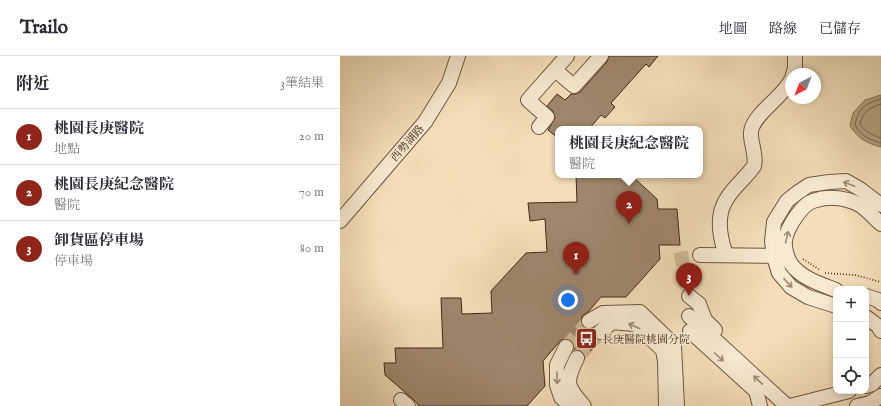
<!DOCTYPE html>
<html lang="zh-TW">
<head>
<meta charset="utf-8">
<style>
  :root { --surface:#fff; --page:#f2f2f3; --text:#2b2b33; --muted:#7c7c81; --line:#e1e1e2; --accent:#8f2418 }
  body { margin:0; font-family:"IM FELL English","Noto Serif TC",serif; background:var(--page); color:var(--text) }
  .controls { position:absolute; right:12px; bottom:12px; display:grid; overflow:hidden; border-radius:8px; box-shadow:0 2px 6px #0003 }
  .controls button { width:36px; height:36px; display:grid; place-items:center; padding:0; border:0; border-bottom:1px solid var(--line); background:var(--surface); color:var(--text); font:20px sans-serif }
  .compass { position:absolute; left:445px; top:12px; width:36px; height:36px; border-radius:50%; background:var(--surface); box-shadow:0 2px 6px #0003; rotate:222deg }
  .you { position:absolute; left:228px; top:244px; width:14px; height:14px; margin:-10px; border:3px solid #fff; border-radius:50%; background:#1a73e8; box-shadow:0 0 0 6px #1a73e833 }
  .badge { display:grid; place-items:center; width:26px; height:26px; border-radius:50%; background:var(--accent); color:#fff; font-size:13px; font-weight:700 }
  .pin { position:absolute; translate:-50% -33px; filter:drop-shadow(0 1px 2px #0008) }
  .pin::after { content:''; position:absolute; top:21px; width:14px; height:12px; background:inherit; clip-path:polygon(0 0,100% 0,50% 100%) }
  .popup { position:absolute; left:215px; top:70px; width:148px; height:52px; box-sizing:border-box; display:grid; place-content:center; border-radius:8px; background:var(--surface); filter:drop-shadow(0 1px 3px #0005); font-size:13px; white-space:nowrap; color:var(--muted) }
  .popup b { font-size:15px; color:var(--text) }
  .popup::after { content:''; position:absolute; left:50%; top:100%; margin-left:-8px; border:8px solid transparent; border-top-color:var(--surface) }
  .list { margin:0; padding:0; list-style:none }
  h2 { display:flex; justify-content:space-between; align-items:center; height:52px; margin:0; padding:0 16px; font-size:17px }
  h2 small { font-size:13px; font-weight:400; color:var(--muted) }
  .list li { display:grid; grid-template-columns:26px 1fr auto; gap:12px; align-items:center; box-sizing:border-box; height:56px; padding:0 16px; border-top:1px solid var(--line) }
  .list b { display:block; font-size:15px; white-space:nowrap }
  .list p { margin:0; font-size:13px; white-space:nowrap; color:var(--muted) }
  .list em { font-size:13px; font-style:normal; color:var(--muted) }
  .icon { flex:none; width:22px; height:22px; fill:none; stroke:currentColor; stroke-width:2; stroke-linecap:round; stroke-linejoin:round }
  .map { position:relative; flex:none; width:541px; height:350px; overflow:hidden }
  header { display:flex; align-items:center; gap:24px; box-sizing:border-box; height:56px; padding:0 20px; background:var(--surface); border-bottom:1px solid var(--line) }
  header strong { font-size:19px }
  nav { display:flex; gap:22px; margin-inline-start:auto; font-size:14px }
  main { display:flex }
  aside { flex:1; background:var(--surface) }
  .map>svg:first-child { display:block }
  .water { fill:#b8a082; stroke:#8a7058 }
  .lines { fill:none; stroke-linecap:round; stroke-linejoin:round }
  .shore { stroke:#7e644d; stroke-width:1 }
  .building { fill:#9f876c; stroke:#442918 }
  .minor-tunnel { stroke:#d0ba99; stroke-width:14; stroke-dasharray:14 7; stroke-linecap:butt }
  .minor-casing { stroke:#705640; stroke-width:16 }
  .path { stroke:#442918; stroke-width:1.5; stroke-dasharray:1 2; stroke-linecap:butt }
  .minor { stroke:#f7ead2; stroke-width:14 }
  .oneway { stroke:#9e8a75 }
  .labels { text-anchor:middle; stroke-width:3; stroke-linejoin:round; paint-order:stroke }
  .street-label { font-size:11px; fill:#442918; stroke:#f7ead2 }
  .poi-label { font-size:11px; fill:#442918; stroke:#f7ead2; text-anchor:start }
</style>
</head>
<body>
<header>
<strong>Trailo</strong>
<nav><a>地圖</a><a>路線</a><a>已儲存</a></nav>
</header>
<main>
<aside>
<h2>附近<small>3筆結果</small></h2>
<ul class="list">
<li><span class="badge">1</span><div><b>桃園長庚醫院</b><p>地點</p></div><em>20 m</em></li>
<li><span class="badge">2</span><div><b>桃園長庚紀念醫院</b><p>醫院</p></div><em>70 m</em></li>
<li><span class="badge">3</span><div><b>卸貨區停車場</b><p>停車場</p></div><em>80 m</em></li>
</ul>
</aside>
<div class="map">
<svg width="541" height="350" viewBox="0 0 541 350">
  <rect width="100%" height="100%" fill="#f3deb9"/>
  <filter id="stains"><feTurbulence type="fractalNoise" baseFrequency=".005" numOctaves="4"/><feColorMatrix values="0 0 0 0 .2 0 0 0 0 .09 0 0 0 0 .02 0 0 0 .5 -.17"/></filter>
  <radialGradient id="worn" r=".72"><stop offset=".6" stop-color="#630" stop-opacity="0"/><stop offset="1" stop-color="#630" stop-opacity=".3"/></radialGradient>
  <path class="water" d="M 541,39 L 541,91 C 526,87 519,83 510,70 L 513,57 L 525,44 Z"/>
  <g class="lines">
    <g class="shore">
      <path d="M 541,43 C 524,48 519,52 515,69 C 521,80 530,84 541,87"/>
      <path d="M 541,48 C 529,52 523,55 520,68 C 525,76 532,79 541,82"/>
    </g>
  </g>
  <g class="building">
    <polygon points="269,0 318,0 309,11 306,8 271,47 275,51 265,62 261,59 249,73 218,73 218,82 208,74 215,62 213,55 207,50 217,38 225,44 231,38 236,38 240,36 267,6"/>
    <polygon points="236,119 291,119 317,143 318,153 337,153 340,189 319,189 320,203 286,241 261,241 249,255 242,260 241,265 242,270 245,272 252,273 252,277 253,281 260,284 245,302 244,298 241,295 234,294 233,287 230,284 226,283 221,284 203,305 205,330 187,350 79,350 74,344 45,319 44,307 56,307 55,292 103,292 101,242 121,242 122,258 152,257 151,235 186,197 207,196 205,163 190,165 188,147 237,146"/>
  </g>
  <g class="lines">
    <g class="minor-tunnel">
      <polyline points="335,204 360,199"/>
      <polyline points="226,291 249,265"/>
      <polyline points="237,302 260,276"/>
    </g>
    <defs>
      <g id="minor">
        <polyline points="215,14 234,30 261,0"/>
        <polyline points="453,18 455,13 455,0"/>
        <polyline points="199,71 207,61 188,44 227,0"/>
        <polyline points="0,165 85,66 109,27 118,0"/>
        <polyline points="360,199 443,200"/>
        <path d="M 386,199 C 380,182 376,160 386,144 C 393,131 406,122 414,110 C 417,98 410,87 411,76 C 412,59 444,40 451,24"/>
        <path d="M 496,234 C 480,228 461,222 451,208 C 447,202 444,191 445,184 C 447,172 461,149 473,145 C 487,140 504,141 518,148 C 526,152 534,162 541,168"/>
        <polyline points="349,240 359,248 365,264 375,274"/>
        <polyline points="526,240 538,244 541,247"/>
        <polyline points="496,250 468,241 451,231 439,217 434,201 432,185 434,166 447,145 457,137 469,129 489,126 506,125 520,133 541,149"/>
        <polyline points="349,260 447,350"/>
        <polyline points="526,261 538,270 541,275"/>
        <polyline points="249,265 263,257 300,256 334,289 337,350"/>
        <polyline points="350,275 416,335 420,350"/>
        <polyline points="260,276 272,266 295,268 323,294 325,305 326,350"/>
        <polyline points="226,291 217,309 217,329 221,341 230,350"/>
        <path d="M 237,302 C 225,326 226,330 244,350"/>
        <polyline points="526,330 532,328 541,319"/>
        <polyline points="61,344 68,350"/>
        <polyline points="450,350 509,335"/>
        <polyline points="517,350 530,347 541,340"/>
      </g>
    </defs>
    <use href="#minor" class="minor-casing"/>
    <g class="path">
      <polyline points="463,203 480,214"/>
      <polyline points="485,217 515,219 541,226"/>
    </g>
    <use href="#minor" class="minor"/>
  </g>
  <defs><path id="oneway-shaft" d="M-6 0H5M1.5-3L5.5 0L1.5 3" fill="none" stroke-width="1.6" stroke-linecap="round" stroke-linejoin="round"/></defs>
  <g class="oneway">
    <use href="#oneway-shaft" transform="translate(509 128) rotate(-159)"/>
    <use href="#oneway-shaft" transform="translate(447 181) rotate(-76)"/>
    <use href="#oneway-shaft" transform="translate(448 227) rotate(47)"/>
    <use href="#oneway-shaft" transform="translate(294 270) rotate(-156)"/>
    <use href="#oneway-shaft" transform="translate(379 301) rotate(42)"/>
    <use href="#oneway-shaft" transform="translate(217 322) rotate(89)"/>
    <use href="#oneway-shaft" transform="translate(418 324) rotate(-137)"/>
  </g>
  <defs>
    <symbol id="bus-square" viewBox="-11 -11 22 22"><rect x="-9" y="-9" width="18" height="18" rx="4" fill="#8f2418" stroke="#f7ead2"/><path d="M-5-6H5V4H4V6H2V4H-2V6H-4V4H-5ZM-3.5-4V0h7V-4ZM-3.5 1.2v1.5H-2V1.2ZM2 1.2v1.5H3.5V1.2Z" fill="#fff"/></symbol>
  </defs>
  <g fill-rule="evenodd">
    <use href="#bus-square" x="234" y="270" width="25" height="25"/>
  </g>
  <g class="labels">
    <g class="street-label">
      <text transform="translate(67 87) rotate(-49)" y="4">西勢湖路</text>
    </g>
    <g class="poi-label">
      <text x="262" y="287">長庚醫院桃園分院</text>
    </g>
  </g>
  <rect width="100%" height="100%" filter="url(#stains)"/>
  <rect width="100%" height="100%" fill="url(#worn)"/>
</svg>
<div class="controls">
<button>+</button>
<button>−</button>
<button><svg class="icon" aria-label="locate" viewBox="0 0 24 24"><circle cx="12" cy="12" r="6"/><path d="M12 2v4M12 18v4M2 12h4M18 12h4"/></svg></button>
</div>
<svg class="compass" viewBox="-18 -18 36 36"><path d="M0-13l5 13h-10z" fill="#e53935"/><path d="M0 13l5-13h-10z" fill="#7c7c81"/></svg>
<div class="you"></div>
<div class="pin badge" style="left:236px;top:219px">1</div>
<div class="pin badge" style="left:289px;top:168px">2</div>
<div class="popup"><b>桃園長庚紀念醫院</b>醫院</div>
<div class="pin badge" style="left:349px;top:240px">3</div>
</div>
</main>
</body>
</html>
